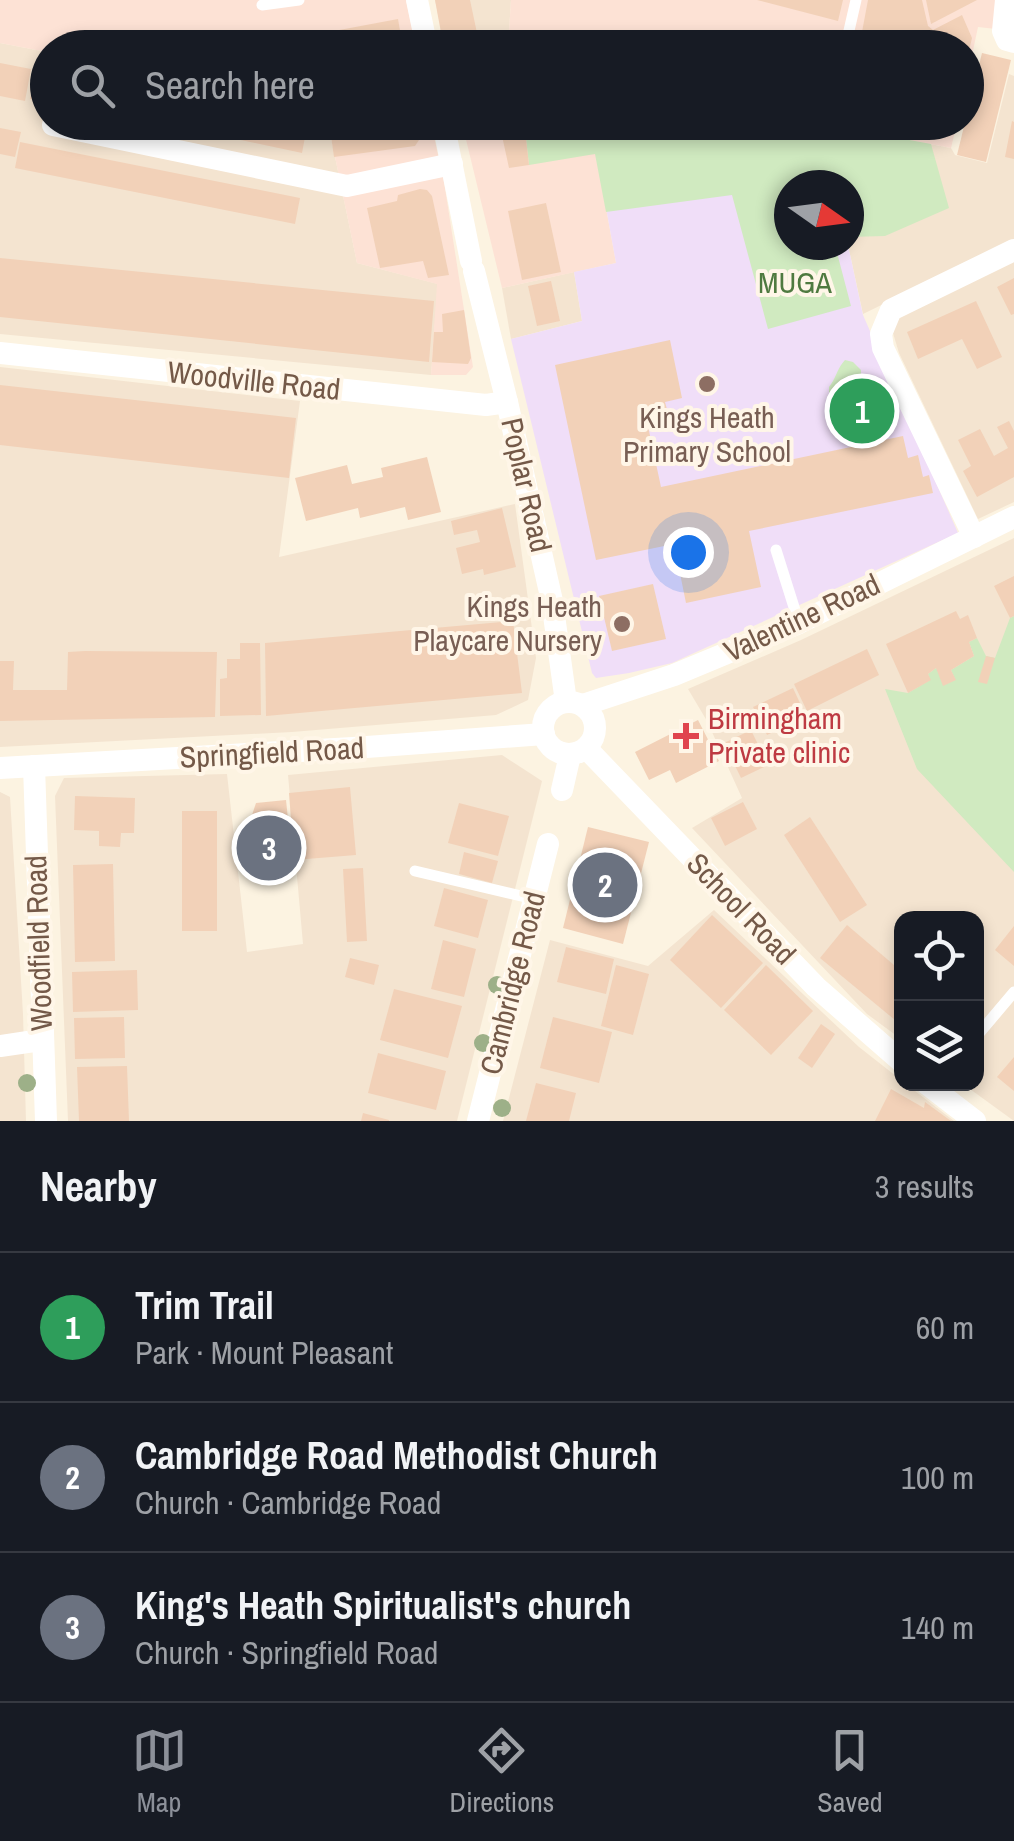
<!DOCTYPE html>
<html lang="en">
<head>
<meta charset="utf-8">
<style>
  :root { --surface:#171b24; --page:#242831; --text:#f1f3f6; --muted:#9ea1a6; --line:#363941; --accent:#8c9099 }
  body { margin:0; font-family:"Archivo Narrow",sans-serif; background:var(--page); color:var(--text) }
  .controls { position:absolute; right:30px; bottom:30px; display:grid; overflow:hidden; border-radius:20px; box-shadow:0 5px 15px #0003 }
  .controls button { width:90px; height:90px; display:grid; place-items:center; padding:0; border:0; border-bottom:2px solid var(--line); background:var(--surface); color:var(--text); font:50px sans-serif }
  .compass { position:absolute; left:774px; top:170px; width:90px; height:90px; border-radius:50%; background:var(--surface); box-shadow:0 5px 15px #0003; rotate:104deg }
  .you { position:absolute; left:688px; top:552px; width:35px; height:35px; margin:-25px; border:8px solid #fff; border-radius:50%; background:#1a73e8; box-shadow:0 0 0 15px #1a73e833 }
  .badge { display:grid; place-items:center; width:65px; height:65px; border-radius:50%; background:var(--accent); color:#fff; font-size:32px; font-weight:700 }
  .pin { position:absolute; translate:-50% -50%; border:5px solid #fff; box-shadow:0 2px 10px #0006 }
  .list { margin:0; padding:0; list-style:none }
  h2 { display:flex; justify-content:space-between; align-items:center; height:130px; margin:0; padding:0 40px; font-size:42px }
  h2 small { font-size:32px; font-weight:400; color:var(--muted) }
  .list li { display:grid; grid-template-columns:65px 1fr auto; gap:30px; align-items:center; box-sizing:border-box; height:150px; padding:0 40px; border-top:2px solid var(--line) }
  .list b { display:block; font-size:38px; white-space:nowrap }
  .list p { margin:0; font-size:32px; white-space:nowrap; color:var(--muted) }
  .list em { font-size:32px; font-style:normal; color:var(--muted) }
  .icon { flex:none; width:55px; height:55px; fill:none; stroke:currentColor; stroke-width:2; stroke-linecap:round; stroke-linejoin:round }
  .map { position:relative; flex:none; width:1014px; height:1121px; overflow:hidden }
  .search { position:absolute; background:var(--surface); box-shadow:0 5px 15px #0003; left:30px; right:30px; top:30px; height:110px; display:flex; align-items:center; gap:25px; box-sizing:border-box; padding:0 35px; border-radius:55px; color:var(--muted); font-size:38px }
  .sheet { height:580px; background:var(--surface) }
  nav { display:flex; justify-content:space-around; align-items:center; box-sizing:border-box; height:140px; border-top:2px solid var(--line); background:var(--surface); font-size:28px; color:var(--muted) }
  nav a { display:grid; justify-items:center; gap:5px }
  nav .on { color:var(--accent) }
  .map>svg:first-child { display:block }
  .residential { fill:#f4e4d0 }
  .commercial { fill:#fde2d5 }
  .education { fill:#f0def8 }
  .green { fill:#d0eac0 }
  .building { fill:#f2d1b8 }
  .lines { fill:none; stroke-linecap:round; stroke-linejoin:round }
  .service { stroke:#fff; stroke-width:11 }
  .minor { stroke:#fff; stroke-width:22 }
  .tree { fill:#9db088 }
  .education-dot { fill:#8d6e63; stroke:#fff6e8; stroke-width:4 }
  .health-dot { fill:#e0444e; stroke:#fff6e8; stroke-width:4 }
  .labels { text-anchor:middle; stroke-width:8; stroke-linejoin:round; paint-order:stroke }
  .park-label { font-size:30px; fill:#4f7a40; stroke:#fff6e8 }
  .street-label { font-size:30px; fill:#745948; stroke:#fff6e8 }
  .education-label { font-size:30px; fill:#785e54; stroke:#fff6e8 }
  .health-label { font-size:30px; fill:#be3a42; stroke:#fff6e8; text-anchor:start }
</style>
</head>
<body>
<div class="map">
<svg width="1014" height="1121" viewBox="0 0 1014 1121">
  <rect width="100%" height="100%" fill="#fcf3e1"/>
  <g class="residential">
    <polygon points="435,0 511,0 508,47 445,47"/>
    <polygon points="0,43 47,52 48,122 328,123 357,263 438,284 431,375 0,334"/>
    <polygon points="1009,74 1014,76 1014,240 863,314 848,245 849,185 824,124 951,148 955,155 987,163"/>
    <polygon points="1014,257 1014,502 978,519 899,353 893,333 899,312"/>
    <polygon points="574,272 582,321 511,339 502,288"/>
    <polygon points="0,367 300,401 279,557 515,504 536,658 528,700 496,715 292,732 0,747"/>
    <polygon points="1014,538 1014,1121 963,1084 976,1084 976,918 902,918 901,1039 867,1014 692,828 742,798 707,721 688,689 801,640"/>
    <polygon points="502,755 542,781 457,1121 68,1121 55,796 64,778 227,774 247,952 303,944 288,775"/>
    <polygon points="0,792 10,797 23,1014 26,1121 0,1121"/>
    <polygon points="714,910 859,1047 901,1080 902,1084 906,1084 954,1121 503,1121 550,940 648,966"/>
  </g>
  <g class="commercial">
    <polygon points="0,0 406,0 416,47 48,48 47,52 0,43"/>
    <polygon points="511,0 1014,0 1014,31 978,27 967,79 966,48 508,48"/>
    <polygon points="328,123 431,123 444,182 473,367 466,375 431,375 437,284 357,263"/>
    <polygon points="462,123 606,123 602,186 616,263 502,288"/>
    <polygon points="818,123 957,123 951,148"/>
  </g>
  <polygon class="education" points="818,122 789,185 789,245 848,245 863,315 958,533 672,663 629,673 596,678 592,673 511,339 582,321 574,272 616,263 602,186 606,123"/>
  <g class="green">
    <polygon points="732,122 777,132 802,123 818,123 931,144 949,208 885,236 849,237 849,185 789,185 789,245 835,245 851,306 768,329 732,195 606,212 595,154 529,165 526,139 515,138 513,123"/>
    <path d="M 845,360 L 853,362 L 861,370 L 861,382 L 893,399 L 877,425 L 836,424 L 843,398 L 836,401 L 829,392 L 829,387 C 836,379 837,368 845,360 Z"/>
    <polygon points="1014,616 1014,872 917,769 885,689 908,693 930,680 928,674 936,668 955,679 951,670 974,656 969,642 977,638 986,656 995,658 1010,618"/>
  </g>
  <g class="building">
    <polygon points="435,0 470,0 477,33 442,38"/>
    <polygon points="757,0 843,0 838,21"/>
    <polygon points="868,0 922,0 928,26 933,30 962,15 972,38 968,55 966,55 966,48 859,48"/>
    <polygon points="926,0 977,0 931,24"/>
    <polygon points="398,19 403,48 319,48 318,34"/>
    <polygon points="982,53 1011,60 986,162 957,155"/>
    <polygon points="0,63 31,69 25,101 0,96"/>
    <polygon points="36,72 48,74 48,102 30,99"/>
    <polygon points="1012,121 1014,122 1014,159 1005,157"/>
    <polygon points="157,122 288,122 307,126 302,153"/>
    <polygon points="329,122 416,122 419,140 415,146 334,157"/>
    <polygon points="499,122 513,122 515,138 526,139 529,165 509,168"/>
    <polygon points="0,128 21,132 15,157 0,154"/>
    <polygon points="20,142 300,198 295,224 15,168"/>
    <polygon points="420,189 427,190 432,196 449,275 428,278 423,261 380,268 367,208 397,201 398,195"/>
    <polygon points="546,203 561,272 522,280 508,211"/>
    <polygon points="0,258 434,301 429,362 0,317"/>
    <polygon points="1014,278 1014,314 1011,315 997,287"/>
    <polygon points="551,281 560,321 537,326 528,286"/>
    <polygon points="976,301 1002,357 977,369 962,339 918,359 907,332"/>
    <polygon points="464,310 471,358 468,364 432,362 434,332 443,332 442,314"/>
    <polygon points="670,340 682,398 665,402 668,413 646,417 661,487 903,436 908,458 918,455 923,477 929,475 933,493 749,531 761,587 686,603 674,544 596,560 555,365"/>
    <polygon points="0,385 296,418 289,478 0,445"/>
    <polygon points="1009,421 1014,431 1014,477 977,497 963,471 971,466 958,440 980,429 994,456 1008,448 997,427"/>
    <polygon points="427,457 441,512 408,520 405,507 360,518 358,508 306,521 295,478 347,465 352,484 383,477 381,468"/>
    <polygon points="502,508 516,567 484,575 483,569 462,574 456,548 480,542 477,530 454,535 451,521"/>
    <polygon points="1014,576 1014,616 1010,618 994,586"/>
    <polygon points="653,584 666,639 612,651 599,596"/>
    <polygon points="956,611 960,619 968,615 977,638 969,642 974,656 951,670 956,680 943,686 936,668 928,674 931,680 908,693 886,644"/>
    <polygon points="513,621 522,693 266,716 265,643"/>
    <polygon points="240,643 260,643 261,715 220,716 220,679 227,678 227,659 240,659"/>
    <polygon points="867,649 879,675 807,711 794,684"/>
    <polygon points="85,651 217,652 215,717 0,721 0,661 14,661 13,690 67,690 68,652"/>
    <polygon points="986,656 995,658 987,684 978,682"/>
    <polygon points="793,688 806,716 767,735 753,707"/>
    <polygon points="698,720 719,761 676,783 670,770 649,780 635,752"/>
    <polygon points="751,730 768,765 741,778 724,743"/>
    <polygon points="350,787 356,855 294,860 289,793"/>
    <polygon points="75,796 135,798 134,833 121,833 120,847 99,846 99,831 74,830"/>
    <polygon points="286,800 292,857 256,879 244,839 256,803"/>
    <polygon points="743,802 757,829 725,846 711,818"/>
    <polygon points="459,803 509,816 498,856 448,843"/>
    <rect x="182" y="811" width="35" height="120"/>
    <polygon points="810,817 867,905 840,922 784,835"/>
    <polygon points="588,827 649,842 623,944 563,928"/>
    <polygon points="464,852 498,861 492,883 459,874"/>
    <polygon points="113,864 115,961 75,962 73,865"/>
    <polygon points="363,868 367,941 347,942 343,869"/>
    <polygon points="444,888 488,900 478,938 434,926"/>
    <polygon points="712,915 763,963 721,1008 670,960"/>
    <polygon points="847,925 901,971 901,1025 820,958"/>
    <polygon points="1014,926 1014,966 995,950"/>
    <polygon points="443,940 476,949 464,997 431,989"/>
    <polygon points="566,947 614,959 606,994 557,982"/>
    <polygon points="350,958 379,965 374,985 345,977"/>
    <polygon points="616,965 649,974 633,1035 601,1026"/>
    <polygon points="766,965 813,1011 771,1055 724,1010"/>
    <polygon points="137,970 138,1010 73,1012 72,972"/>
    <polygon points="394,989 462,1006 448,1058 380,1040"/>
    <polygon points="124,1017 125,1058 75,1059 74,1018"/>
    <polygon points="553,1017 612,1032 599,1083 540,1068"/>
    <polygon points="821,1024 835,1034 812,1068 798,1058"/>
    <polygon points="378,1053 446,1071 436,1110 368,1093"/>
    <polygon points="1014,1057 1014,1091 997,1077"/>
    <polygon points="127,1066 129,1121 79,1121 77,1067"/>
    <polygon points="536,1083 576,1093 569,1121 526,1121"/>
    <polygon points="891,1089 924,1108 925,1102 951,1121 875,1121"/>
    <polygon points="363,1113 389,1120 389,1121 361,1121"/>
  </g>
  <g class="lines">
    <g class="service">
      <polyline points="262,5 299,0"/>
      <polyline points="845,48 856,0"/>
      <polyline points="776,550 799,623"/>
      <polyline points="415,871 534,899"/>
      <polyline points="976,1037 1014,992"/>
    </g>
    <g class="minor">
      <polyline points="417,0 427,48"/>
      <polyline points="1006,0 1003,31 1007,40 1014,42"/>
      <polyline points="443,122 471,261"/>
      <polyline points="53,125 347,186 452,164"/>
      <polyline points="474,271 507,402 552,601 566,702"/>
      <polyline points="0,353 486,405 507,402"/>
      <polyline points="974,537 883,348 881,334 891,310 1014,250"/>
      <circle cx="569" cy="728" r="26"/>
      <polyline points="583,705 674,675 799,623 1014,517"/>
      <polyline points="587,749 816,987 902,1062"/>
      <polyline points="34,766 46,1121"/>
      <polyline points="0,768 353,748 544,734"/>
      <polyline points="562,790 570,755"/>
      <polyline points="0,1046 41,1040"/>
      <polyline points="927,1084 975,1121"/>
      <polyline points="478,1121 548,844"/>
    </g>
  </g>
  <g class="tree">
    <circle cx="497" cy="985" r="9"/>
    <circle cx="483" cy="1043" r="9"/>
    <circle cx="27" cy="1083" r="9"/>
    <circle cx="502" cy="1108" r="9"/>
  </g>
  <g class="education-dot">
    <circle cx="707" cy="384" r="10"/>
    <circle cx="622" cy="624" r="10"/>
  </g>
  <path class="health-dot" d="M681 721h10v10h10v10h-10v10h-10v-10h-10v-10h10z"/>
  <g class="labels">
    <g class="park-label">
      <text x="795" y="293">MUGA</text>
    </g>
    <g class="street-label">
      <text transform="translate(254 381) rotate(6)" y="10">Woodville Road</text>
      <text transform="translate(526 485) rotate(77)" y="10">Poplar Road</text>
      <text transform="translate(802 618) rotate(-25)" y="10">Valentine Road</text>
      <text transform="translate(272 753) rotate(-3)" y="10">Springfield Road</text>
      <text transform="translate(741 909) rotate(46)" y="10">School Road</text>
      <text transform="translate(39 943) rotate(-92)" y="10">Woodfield Road</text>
      <text transform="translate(513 983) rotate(-76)" y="10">Cambridge Road</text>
    </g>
    <g class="education-label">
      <text x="707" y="428">Kings Heath<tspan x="707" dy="34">Primary School</tspan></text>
      <text x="602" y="617" text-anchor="end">Kings Heath<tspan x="602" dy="34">Playcare Nursery</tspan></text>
    </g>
    <g class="health-label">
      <text x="708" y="729">Birmingham<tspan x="708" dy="34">Private clinic</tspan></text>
    </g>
  </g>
</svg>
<div class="controls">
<button><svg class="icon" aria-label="locate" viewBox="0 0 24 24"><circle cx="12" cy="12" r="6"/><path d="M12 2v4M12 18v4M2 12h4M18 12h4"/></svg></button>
<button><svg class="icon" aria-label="layers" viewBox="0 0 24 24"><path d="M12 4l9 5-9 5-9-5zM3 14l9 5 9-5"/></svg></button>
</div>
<svg class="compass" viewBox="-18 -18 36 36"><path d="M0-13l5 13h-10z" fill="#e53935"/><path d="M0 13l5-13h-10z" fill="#9ea1a6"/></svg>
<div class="you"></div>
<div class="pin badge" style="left:862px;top:411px;background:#2e9e5b">1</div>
<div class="pin badge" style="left:605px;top:885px;background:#6b7280">2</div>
<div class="pin badge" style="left:269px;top:848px;background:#6b7280">3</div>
<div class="search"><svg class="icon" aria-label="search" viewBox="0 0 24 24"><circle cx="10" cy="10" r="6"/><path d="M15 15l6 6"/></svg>Search here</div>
</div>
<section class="sheet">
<h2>Nearby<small>3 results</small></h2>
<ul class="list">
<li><span class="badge" style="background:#2e9e5b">1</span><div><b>Trim Trail</b><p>Park · Mount Pleasant</p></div><em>60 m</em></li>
<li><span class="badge" style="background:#6b7280">2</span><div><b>Cambridge Road Methodist Church</b><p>Church · Cambridge Road</p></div><em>100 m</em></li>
<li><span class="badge" style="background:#6b7280">3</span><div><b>King's Heath Spiritualist's church</b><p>Church · Springfield Road</p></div><em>140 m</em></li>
</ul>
</section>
<nav>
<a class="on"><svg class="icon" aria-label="map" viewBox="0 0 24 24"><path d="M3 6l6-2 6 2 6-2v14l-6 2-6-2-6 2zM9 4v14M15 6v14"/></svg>Map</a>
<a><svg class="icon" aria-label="directions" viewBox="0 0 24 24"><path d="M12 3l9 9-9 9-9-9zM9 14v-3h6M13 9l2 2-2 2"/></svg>Directions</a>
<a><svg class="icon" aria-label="saved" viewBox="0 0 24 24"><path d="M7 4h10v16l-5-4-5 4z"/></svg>Saved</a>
</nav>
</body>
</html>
